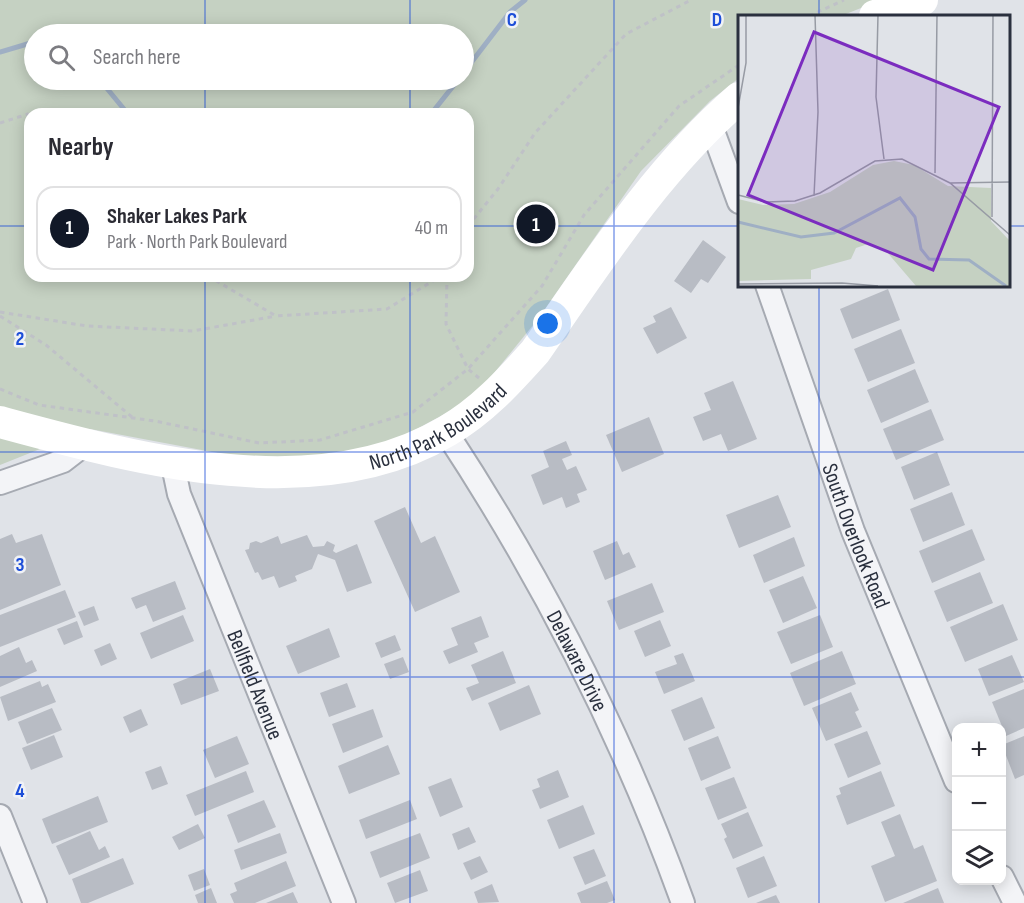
<!DOCTYPE html>
<html lang="en">
<head>
<meta charset="utf-8">
<style>
  :root { --surface:#fff; --page:#f2f2f3; --text:#2b2b33; --muted:#7c7c81; --line:#e1e1e2; --accent:#111827 }
  body { margin:0; font-family:"Sofia Sans Condensed",sans-serif; background:var(--page); color:var(--text) }
  .controls { position:absolute; right:18px; bottom:18px; display:grid; overflow:hidden; border-radius:12px; box-shadow:0 3px 15px #0003 }
  .controls button { width:54px; height:54px; display:grid; place-items:center; padding:0; border:0; border-bottom:2px solid var(--line); background:var(--surface); color:var(--text); font:30px sans-serif }
  .you { position:absolute; left:548px; top:324px; width:21px; height:21px; margin:-15px; border:4px solid #fff; border-radius:50%; background:#1a73e8; box-shadow:0 0 0 9px #1a73e833 }
  .badge { display:grid; place-items:center; width:39px; height:39px; border-radius:50%; background:var(--accent); color:#fff; font-size:20px; font-weight:700 }
  .pin { position:absolute; translate:-50% -50%; border:3px solid #fff; box-shadow:0 2px 6px #0006 }
  .list { margin:0; padding:0; list-style:none }
  h2 { display:flex; justify-content:space-between; align-items:center; height:78px; margin:0; padding:0 24px; font-size:26px }
  h2 small { font-size:20px; font-weight:400; color:var(--muted) }
  .list li { display:grid; grid-template-columns:39px 1fr auto; gap:18px; align-items:center; box-sizing:border-box; height:84px; margin:0 12px 12px; padding:0 12px; border:2px solid var(--line); border-radius:18px }
  .list b { display:block; font-size:22px; white-space:nowrap }
  .list p { margin:0; font-size:20px; white-space:nowrap; color:var(--muted) }
  .list em { font-size:20px; font-style:normal; color:var(--muted) }
  .icon { flex:none; width:33px; height:33px; fill:none; stroke:currentColor; stroke-width:2; stroke-linecap:round; stroke-linejoin:round }
  .map { position:relative; flex:none; width:1024px; height:903px; overflow:hidden }
  .search { position:absolute; background:var(--surface); box-shadow:0 3px 15px #0003; left:24px; top:24px; width:450px; height:66px; display:flex; align-items:center; gap:15px; box-sizing:border-box; padding:0 21px; border-radius:33px; color:var(--muted); font-size:22px }
  .panel { position:absolute; background:var(--surface); box-shadow:0 3px 15px #0003; left:24px; top:108px; width:450px; height:174px; border-radius:18px }
  .map>svg:first-child { display:block }
  .green { fill:#c5d1c2; fill-rule:evenodd }
  .lines { fill:none; stroke-linecap:round; stroke-linejoin:round }
  .stream { stroke:#9fafc4; stroke-width:5 }
  .building { fill:#b8bcc4 }
  .street-casing { stroke:#a6aab2; stroke-width:26 }
  .path { stroke:#bfc1c7; stroke-width:3; stroke-dasharray:4.5 4.5; stroke-linecap:butt }
  .street { stroke:#f3f4f7; stroke-width:22 }
  .secondary { stroke:#fff; stroke-width:32 }
  .grid { fill:none; stroke:#1d4ed8; stroke-width:1.5; stroke-opacity:0.55 }
  .labels { text-anchor:middle; stroke-width:5; stroke-linejoin:round; paint-order:stroke }
  .street-label { font-size:22px; fill:#2a303e; stroke:#f0f2f6 }
  .inset-river { fill:none; stroke:#9fafc4; stroke-width:3 }
  .inset-road { fill:none; stroke:#979ba4; stroke-width:1.5 }
  .view { fill:#7b2cbf; fill-opacity:0.15; stroke:#7b2cbf; stroke-width:3 }
  .inset-edge { fill:none; stroke:#2a303e; stroke-width:3 }
  .grid-label { font-size:20px; text-anchor:middle; font-weight:bold; fill:#1d4ed8; stroke:#f0f2f6; stroke-width:5; stroke-linejoin:round; paint-order:stroke }
</style>
</head>
<body>
<div class="map">
<svg width="1024" height="903" viewBox="0 0 1024 903">
  <rect width="100%" height="100%" fill="#e0e3e8"/>
  <path class="green" d="M 0,0 L 881,0 L 841,16 L 739,16 L 739,78 L 710,101 L 641,171 L 538,319 L 486,383 L 454,409 L 396,440 L 353,451 L 291,460 L 239,457 L 90,429 L 0,465 ZM 34,34 L 464,34 L 464,80 L 34,80 ZM 30,114 L 468,114 L 468,276 L 30,276 Z"/>
  <g class="lines">
    <g class="stream">
      <polyline points="0,52 34,42"/>
      <polyline points="464,72 510,12 525,0"/>
      <polyline points="100,80 128,114"/>
      <polyline points="431,114 458,80"/>
      <polyline points="297,276 300,276"/>
    </g>
  </g>
  <g class="building">
    <polygon points="703,240 726,257 708,283 701,279 691,293 674,281"/>
    <polygon points="888,289 900,320 852,339 840,309"/>
    <polygon points="671,307 687,338 657,354 643,328 656,322 653,316"/>
    <polygon points="901,329 915,363 868,382 854,349"/>
    <polygon points="915,369 929,402 881,423 867,390"/>
    <polygon points="733,381 757,439 728,451 721,434 703,441 693,417 711,410 704,393"/>
    <polygon points="931,409 944,440 896,460 883,429"/>
    <polygon points="649,417 664,454 622,472 606,435"/>
    <polygon points="566,441 572,455 562,459 567,470 576,466 587,490 577,494 580,502 566,508 562,497 543,505 531,475 549,467 543,451"/>
    <polygon points="937,452 950,485 914,500 901,467"/>
    <polygon points="952,492 965,525 923,542 910,509"/>
    <polygon points="778,495 791,527 739,548 726,515"/>
    <polygon points="405,507 421,543 435,536 460,592 415,612 374,521"/>
    <polygon points="972,529 985,560 932,583 919,551"/>
    <polygon points="12,534 16,543 42,534 61,585 0,610 0,539"/>
    <polygon points="307,535 313,547 324,546 327,541 335,545 333,551 336,553 357,544 372,583 347,592 335,560 318,554 312,569 295,576 297,581 279,588 274,576 262,580 258,572 255,573 245,550 249,549 250,543 256,541 261,543 278,536 281,544"/>
    <polygon points="794,537 805,566 764,583 753,555"/>
    <polygon points="617,541 623,555 629,552 636,567 605,580 593,551"/>
    <polygon points="980,572 993,603 947,622 934,591"/>
    <polygon points="803,576 817,608 783,623 769,590"/>
    <polygon points="175,581 186,609 153,622 146,605 136,609 131,598"/>
    <polygon points="652,583 664,612 619,630 607,601"/>
    <polygon points="65,590 76,617 0,647 0,615"/>
    <polygon points="1003,604 1018,640 965,662 950,627"/>
    <polygon points="94,606 99,620 84,626 78,612"/>
    <polygon points="183,615 194,641 151,659 140,633"/>
    <polygon points="820,615 833,647 791,664 777,632"/>
    <polygon points="481,616 489,637 474,643 478,652 449,664 443,651 458,645 451,628"/>
    <polygon points="660,620 671,646 645,657 634,631"/>
    <polygon points="77,621 83,637 64,645 57,629"/>
    <polygon points="329,628 340,657 298,674 286,646"/>
    <polygon points="395,635 401,650 381,658 375,643"/>
    <polygon points="110,643 117,659 101,666 94,650"/>
    <polygon points="19,647 26,663 32,660 37,671 0,687 0,656"/>
    <polygon points="503,651 516,683 472,701 466,688 479,683 471,665"/>
    <polygon points="842,651 856,684 804,706 790,673"/>
    <polygon points="683,653 695,681 664,694 655,672 677,664 674,656"/>
    <polygon points="1012,655 1024,682 989,696 978,669"/>
    <polygon points="403,657 409,672 390,679 384,664"/>
    <polygon points="210,669 219,691 181,705 173,684"/>
    <polygon points="40,681 42,687 48,684 56,702 8,721 0,697"/>
    <polygon points="347,683 356,707 329,717 320,693"/>
    <polygon points="529,685 541,714 500,731 488,703"/>
    <polygon points="1024,689 1024,728 1006,736 992,702"/>
    <polygon points="851,692 859,710 855,712 862,727 826,741 812,708"/>
    <polygon points="702,697 715,728 684,741 671,710"/>
    <polygon points="52,708 62,730 27,744 18,722"/>
    <polygon points="141,709 148,725 130,733 123,717"/>
    <polygon points="373,709 383,737 343,753 332,724"/>
    <polygon points="867,731 881,764 848,778 834,744"/>
    <polygon points="54,735 63,757 31,770 22,748"/>
    <polygon points="237,736 249,764 215,778 203,750"/>
    <polygon points="718,736 731,768 701,781 688,748"/>
    <polygon points="1024,736 1024,775 1015,779 1002,745"/>
    <polygon points="388,745 400,774 349,794 338,766"/>
    <polygon points="161,766 168,784 152,790 145,772"/>
    <polygon points="558,770 569,797 540,809 532,790 540,787 537,779"/>
    <polygon points="246,771 254,792 195,816 186,795"/>
    <polygon points="881,771 895,806 847,825 836,796 841,794 839,788"/>
    <polygon points="734,777 747,808 718,820 705,788"/>
    <polygon points="451,778 463,807 440,817 428,787"/>
    <polygon points="98,796 108,822 52,844 42,819"/>
    <polygon points="264,800 276,827 238,843 227,815"/>
    <polygon points="410,800 417,819 366,839 359,820"/>
    <polygon points="583,805 595,834 559,849 547,820"/>
    <polygon points="748,812 763,846 733,859 724,839 727,837 721,824"/>
    <polygon points="900,814 914,849 923,845 937,881 885,902 871,866 895,856 881,822"/>
    <polygon points="198,824 205,838 179,850 172,837"/>
    <polygon points="469,827 476,842 458,850 452,834"/>
    <polygon points="90,831 99,850 105,846 110,857 69,875 56,846"/>
    <polygon points="280,833 287,853 241,870 234,850"/>
    <polygon points="420,833 430,858 380,878 370,852"/>
    <polygon points="594,849 606,876 585,885 573,857"/>
    <polygon points="480,856 488,872 471,880 463,863"/>
    <polygon points="764,856 777,886 748,898 736,868"/>
    <polygon points="123,858 134,884 88,903 81,903 72,879"/>
    <polygon points="286,861 296,886 255,903 234,903 230,894 237,891 234,883"/>
    <polygon points="204,869 210,885 194,891 188,875"/>
    <polygon points="420,870 428,891 395,903 387,883"/>
    <polygon points="607,881 615,900 607,903 581,903 577,893"/>
    <polygon points="492,884 499,902 478,903 474,892"/>
    <polygon points="211,888 217,903 198,903 195,895"/>
    <polygon points="938,888 944,903 903,903"/>
    <polygon points="293,892 298,903 266,903"/>
    <polygon points="776,895 780,903 756,903"/>
  </g>
  <g class="lines">
    <defs>
      <g id="street">
        <polyline points="710,123 739,202"/>
        <path id="s1" d="M 767,285 L 853,531 L 956,781"/>
        <path id="s2" d="M 446,432 C 542,578 624,739 683,903"/>
        <path id="s3" d="M 177,463 L 175,475 L 179,494 L 344,903"/>
        <polyline points="0,483 63,461 85,444"/>
        <polyline points="0,816 35,903"/>
        <polyline points="1002,877 1015,903"/>
      </g>
    </defs>
    <use href="#street" class="street-casing"/>
    <g class="path">
      <polyline points="809,16 844,0"/>
      <polyline points="0,123 28,114 30,116"/>
      <polyline points="468,226 498,189 535,133 626,34 691,0"/>
      <polyline points="208,276 276,316 387,309 441,276"/>
      <polyline points="447,276 446,324 468,369 479,378"/>
      <polyline points="0,312 87,326 193,331 276,316"/>
      <polyline points="0,316 46,345 132,417"/>
      <polyline points="0,389 39,405 155,421 259,443 320,440 413,412 468,369 542,286 584,215 679,106 739,65"/>
    </g>
    <use href="#street" class="street"/>
    <g class="secondary">
      <polyline points="875,16 922,0"/>
      <path id="s4" d="M 0,422 C 137,459 316,509 447,431 C 482,411 508,382 535,352 C 597,263 656,170 739,98"/>
    </g>
  </g>
  <path class="grid" d="M 205,0 L 205,34M 410,0 L 410,34M 614,0 L 614,903M 819,0 L 819,16M 205,80 L 205,114M 410,80 L 410,114M 0,226 L 30,226M 468,226 L 739,226M 1008,226 L 1024,226M 205,276 L 205,903M 410,276 L 410,903M 819,285 L 819,903M 0,452 L 1024,452M 0,677 L 1024,677"/>
  <g class="labels">
    <g class="street-label">
      <text dy="8" stroke="none"><textPath href="#s4" startOffset="453">North Park Boulevard</textPath></text>
      <text dy="8" stroke="none"><textPath href="#s1" startOffset="266">South Overlook Road</textPath></text>
      <text dy="8" stroke="none"><textPath href="#s2" startOffset="264">Delaware Drive</textPath></text>
      <text dy="8" stroke="none"><textPath href="#s3" startOffset="237">Bellfield Avenue</textPath></text>
    </g>
  </g>
  <g transform="translate(738 15)">
    <rect width="272" height="272" fill="#e0e3e8"/>
    <path d="M 156,146 L 176,150 L 210,171 L 253,173 L 253,206 L 271,225 L 271,271 L 178,271 L 148,236 L 130,229 L 118,233 L 113,244 L 73,255 L 73,264 L 0,266 L 0,184 L 25,190 L 56,189 L 92,177 L 135,150 Z" fill="#c5d1c2"/>
    <path class="inset-river" d="M 0,207 L 63,222 L 96,218 L 162,183 L 177,202 L 183,234 L 191,244 L 231,245 L 268,271"/>
    <path class="inset-road" d="M 140,0 L 138,82 L 146,144M 0,93 L 8,48 L 8,0M 197,158 L 199,0M 212,168 L 272,167M 0,180 L 28,187 L 57,186 L 82,178 L 137,146 L 164,144 L 212,168 L 272,220M 76,181 L 80,97 L 77,0M 254,202 L 255,0M 0,269 L 104,268 L 140,271"/>
    <path class="view" d="M 76,17 L 261,92 L 195,255 L 10,180 Z"/>
    <rect width="272" height="272" class="inset-edge"/>
  </g>
  <g class="grid-label">
    <text x="512" y="26">C</text>
    <text x="717" y="26">D</text>
    <text x="20" y="345">2</text>
    <text x="20" y="571">3</text>
    <text x="20" y="797">4</text>
  </g>
</svg>
<div class="controls">
<button>+</button>
<button>−</button>
<button><svg class="icon" aria-label="layers" viewBox="0 0 24 24"><path d="M12 4l9 5-9 5-9-5zM3 14l9 5 9-5"/></svg></button>
</div>
<div class="you"></div>
<div class="pin badge" style="left:536px;top:224px">1</div>
<div class="search"><svg class="icon" aria-label="search" viewBox="0 0 24 24"><circle cx="10" cy="10" r="6"/><path d="M15 15l6 6"/></svg>Search here</div>
<section class="panel">
<h2>Nearby<small></small></h2>
<ul class="list">
<li><span class="badge">1</span><div><b>Shaker Lakes Park</b><p>Park · North Park Boulevard</p></div><em>40 m</em></li>
</ul>
</section>
</div>
</body>
</html>
